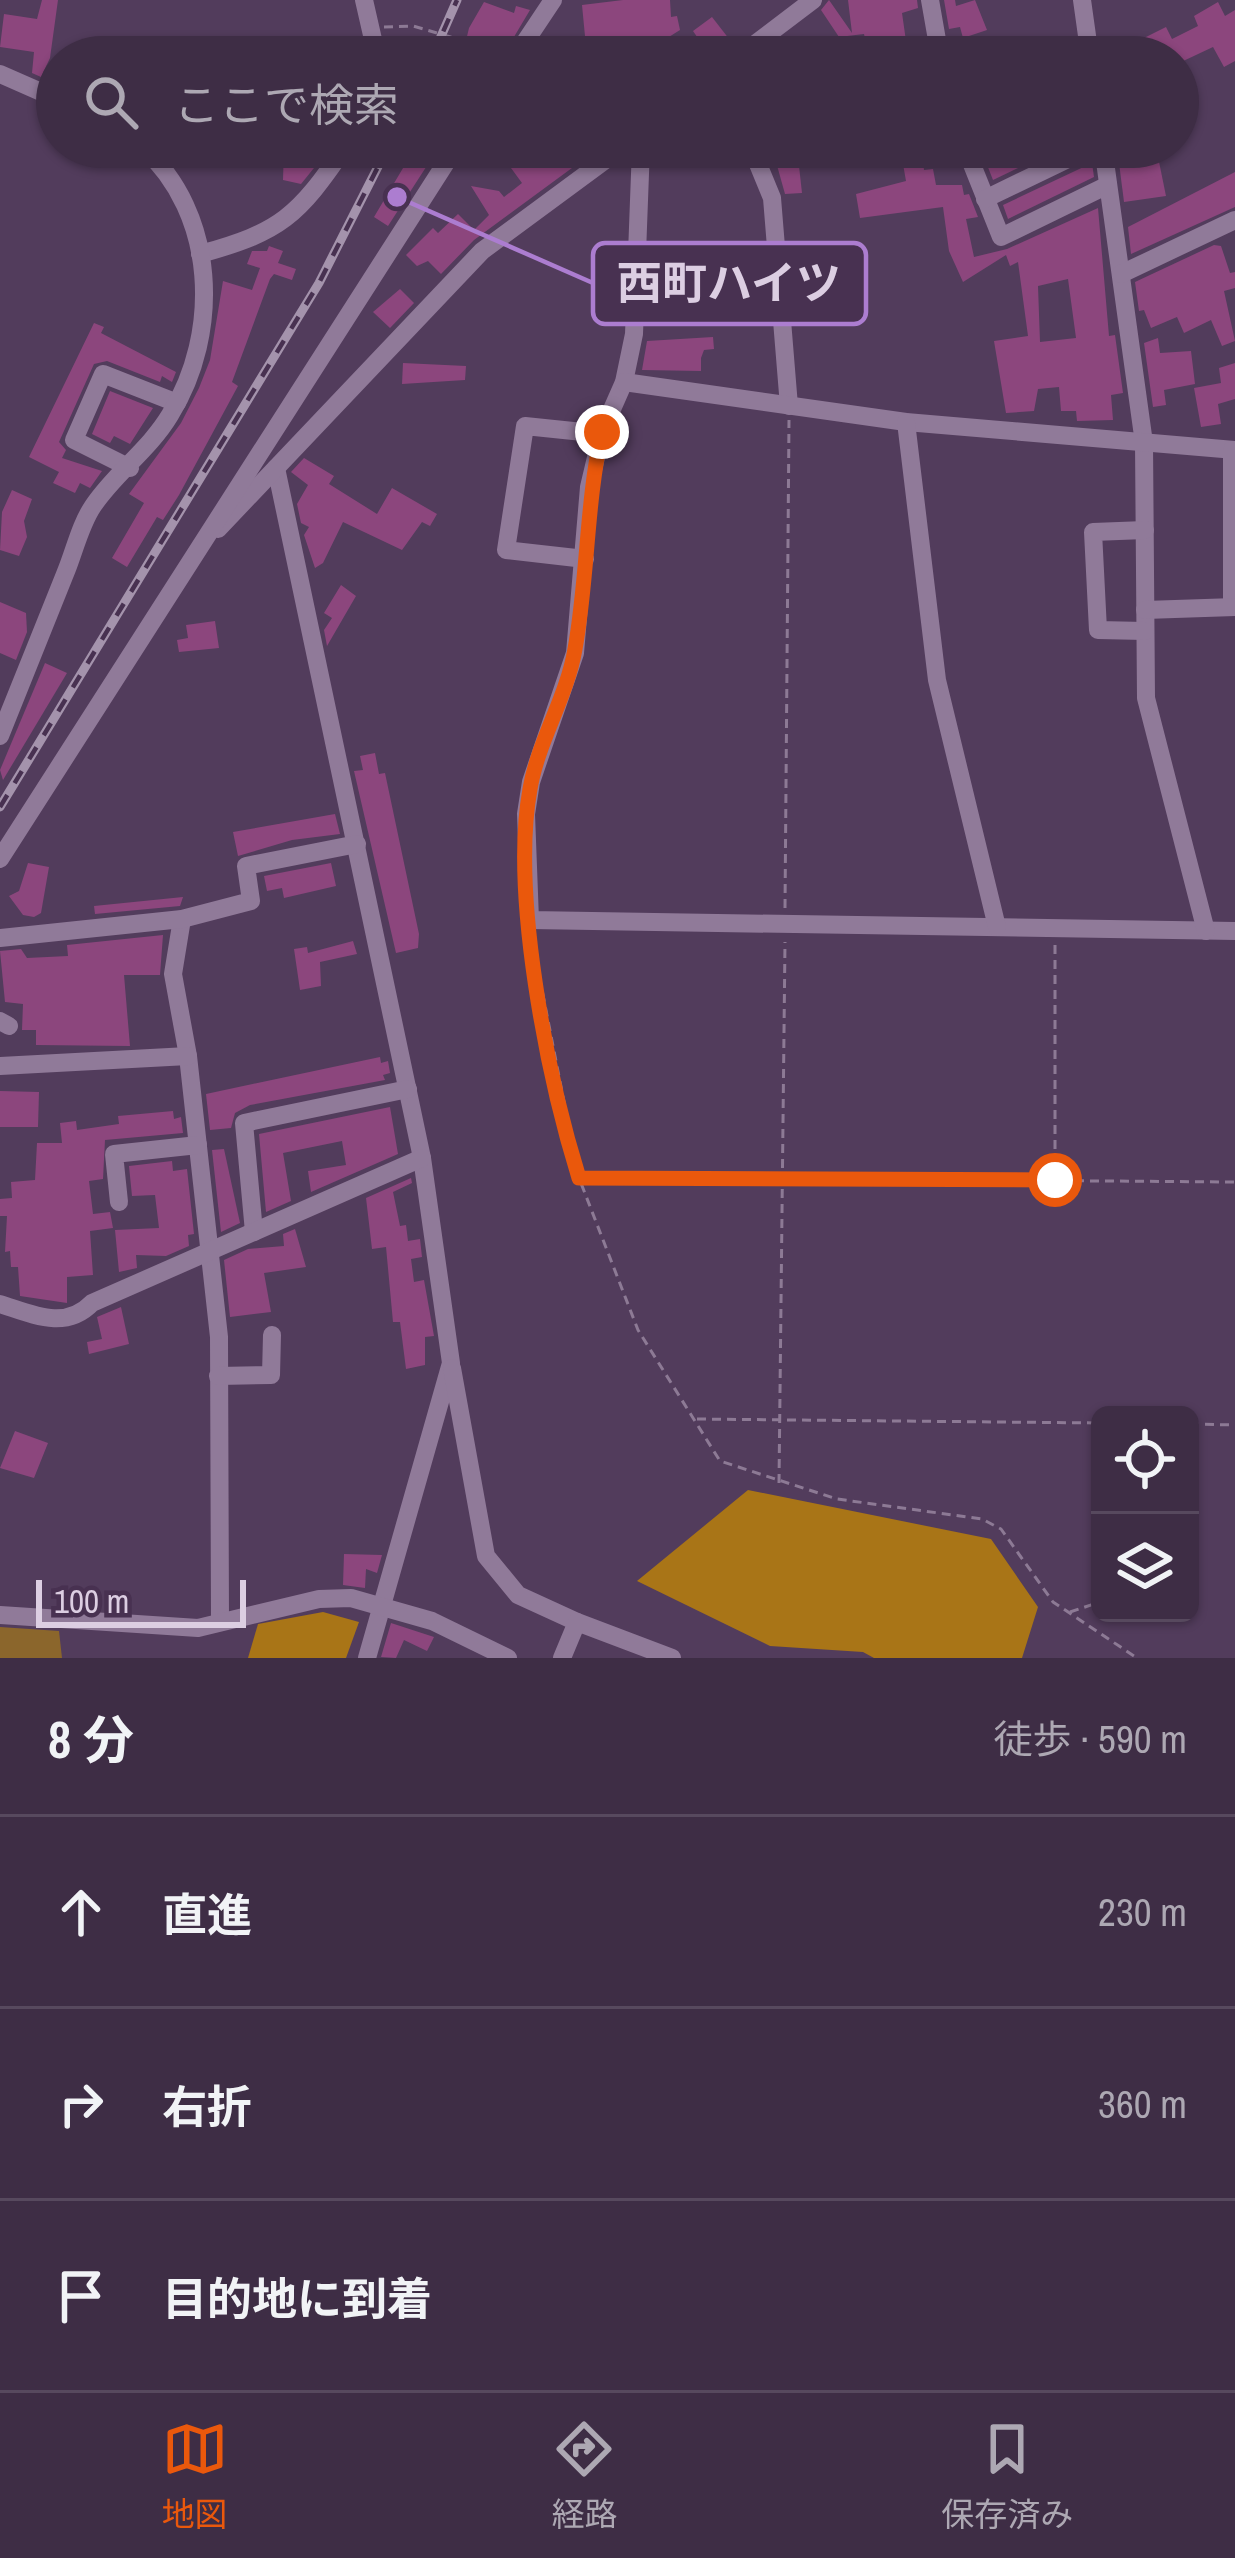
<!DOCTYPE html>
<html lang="ja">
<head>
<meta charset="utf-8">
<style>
  :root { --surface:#3e2d45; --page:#493950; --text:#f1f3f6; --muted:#ada8b3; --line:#57495e; --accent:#ea580c }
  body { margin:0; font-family:"Archivo Narrow","Noto Sans JP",sans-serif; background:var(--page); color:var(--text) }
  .controls { position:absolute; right:36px; bottom:36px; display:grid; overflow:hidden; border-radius:18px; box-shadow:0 3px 9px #0004 }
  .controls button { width:108px; height:108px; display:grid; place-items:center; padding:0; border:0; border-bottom:3px solid var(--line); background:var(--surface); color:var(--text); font:60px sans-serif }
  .scale { position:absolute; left:36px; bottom:30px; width:210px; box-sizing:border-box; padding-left:12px; border:6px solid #dccee2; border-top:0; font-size:33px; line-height:42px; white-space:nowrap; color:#dccee2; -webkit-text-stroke:9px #483151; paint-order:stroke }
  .stop { position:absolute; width:36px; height:36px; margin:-27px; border:9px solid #ea580c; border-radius:50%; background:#fff }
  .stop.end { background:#ea580c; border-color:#fff; box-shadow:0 3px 12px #0008 }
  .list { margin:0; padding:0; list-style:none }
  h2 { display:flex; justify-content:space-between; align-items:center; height:156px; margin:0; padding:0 48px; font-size:51px }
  h2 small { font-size:39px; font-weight:400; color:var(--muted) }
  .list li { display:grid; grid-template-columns:78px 1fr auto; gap:36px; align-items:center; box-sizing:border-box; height:192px; padding:0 48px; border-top:3px solid var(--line) }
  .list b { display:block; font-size:45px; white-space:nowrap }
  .list em { font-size:39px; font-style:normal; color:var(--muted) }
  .icon { flex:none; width:66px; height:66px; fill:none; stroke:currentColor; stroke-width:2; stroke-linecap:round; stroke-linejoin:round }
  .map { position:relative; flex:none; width:1235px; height:1658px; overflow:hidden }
  .search { position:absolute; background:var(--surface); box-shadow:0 3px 9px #0004; left:36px; right:36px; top:36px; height:132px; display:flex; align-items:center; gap:30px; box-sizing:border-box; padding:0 42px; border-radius:66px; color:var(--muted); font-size:45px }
  .sheet { height:732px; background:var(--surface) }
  nav { display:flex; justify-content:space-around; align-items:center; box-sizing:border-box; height:168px; border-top:3px solid var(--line); background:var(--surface); font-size:33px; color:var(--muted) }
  nav a { display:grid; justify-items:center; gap:6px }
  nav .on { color:var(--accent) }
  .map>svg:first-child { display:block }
  .green { fill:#8b662c }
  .forest { fill:#a97517 }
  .building { fill:#8c467d; fill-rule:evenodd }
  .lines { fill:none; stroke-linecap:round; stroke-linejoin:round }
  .path { stroke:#8d7a95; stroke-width:3; stroke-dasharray:9 6; stroke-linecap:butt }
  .minor { stroke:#907a99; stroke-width:18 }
  .rail-casing { stroke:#a493ac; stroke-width:9 }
  .rail { stroke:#483151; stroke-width:4.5; stroke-dasharray:14; stroke-linecap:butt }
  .route { stroke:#ea580c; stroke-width:15 }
  .leader { fill:none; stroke:#ac7dd0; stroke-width:4.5 }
  .callout-dot { fill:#ac7dd0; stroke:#483151; stroke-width:4.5 }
  .callout { fill:#483151; stroke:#ac7dd0; stroke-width:4.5 }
  .callout-label { font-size:45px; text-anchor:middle; font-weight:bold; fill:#dccee2 }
</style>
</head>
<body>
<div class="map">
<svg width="1235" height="1658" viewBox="0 0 1235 1658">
  <rect width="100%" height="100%" fill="#523c5c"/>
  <polygon class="green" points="0,1627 59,1631 62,1658 0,1658"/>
  <g class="forest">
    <polygon points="748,1490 991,1539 1038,1607 1022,1658 874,1658 863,1652 770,1646 637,1581"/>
    <polygon points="323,1612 359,1622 346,1658 248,1658 258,1624"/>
  </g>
  <g class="building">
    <polygon points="42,0 58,0 50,58 41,77 32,73 34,52 0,47 4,14 37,19"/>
    <polygon points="623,0 670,0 671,17 677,16 680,30 664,40 672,50 587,57 582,5"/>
    <polygon points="829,0 852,33 848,0 917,0 918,8 902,13 907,48 869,57 864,34 839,37 821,10"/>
    <polygon points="944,0 955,0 956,6 975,0 987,30 963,38 960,27 949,29"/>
    <polygon points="484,2 514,13 516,6 530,10 502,57 462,57 469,28"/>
    <polygon points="1218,2 1225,16 1235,10 1235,61 1224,67 1213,47 1179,63 1178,57 1106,57 1166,27 1172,39 1198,26 1194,16"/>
    <polygon points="712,17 733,44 725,57 711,57 693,31"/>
    <polygon points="284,147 321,147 318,163 301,184 283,180"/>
    <polygon points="424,147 439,147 388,226 374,217 406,163 412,166"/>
    <polygon points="537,147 588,147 591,154 474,240 441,274 428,261 417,266 406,255 433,228 438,233 458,214 474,230 489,215 471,186 499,191 504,197 522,183 511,168"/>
    <path d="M 900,147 L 921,147 L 924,170 L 933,169 L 936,185 L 962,185 L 964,195 L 969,194 L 978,217 L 966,219 L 974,257 L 1007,249 L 1098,208 L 1109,336 L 1115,335 L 1123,393 L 1111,395 L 1113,420 L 1077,421 L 1076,411 L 1061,411 L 1059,387 L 1038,389 L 1034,411 L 1006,413 L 994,341 L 1028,336 L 1018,262 L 1010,266 L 1006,255 L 963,282 L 949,251 L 943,207 L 860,218 L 856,194 L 906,181 ZM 1068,279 L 1076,338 L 1040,342 L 1038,286 Z"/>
    <polygon points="980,147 1003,147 1006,155 1025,147 1062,147 993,180"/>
    <polygon points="1117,147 1156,147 1166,196 1124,202"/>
    <polygon points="797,148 802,193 785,194 773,151"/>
    <polygon points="1092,163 1094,177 1008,219 1003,205"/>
    <polygon points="1235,172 1235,207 1131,254 1128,227"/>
    <polygon points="1214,245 1221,246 1230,273 1235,272 1235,288 1224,291 1235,341 1222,346 1211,320 1184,333 1177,317 1151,328 1144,310 1139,311 1135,282"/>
    <polygon points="269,246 283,251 278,263 296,269 292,280 274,274 270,279 232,382 238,386 179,495 163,520 157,517 127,567 112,558 144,503 129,494 181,423 199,388 210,360 223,281 252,290 260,268 247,264 252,251 267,251"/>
    <polygon points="400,289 414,303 390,328 373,312"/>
    <polygon points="94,323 104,327 101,333 176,372 172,382 162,376 160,382 107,361 94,364 59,442 66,450 62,458 102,471 90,488 80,483 75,493 53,483 59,472 29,457"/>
    <polygon points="713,337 714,349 704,350 701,358 701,371 642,370 647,341"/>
    <polygon points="1158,338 1160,353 1191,351 1195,384 1164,390 1166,405 1153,407 1144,343"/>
    <polygon points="403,363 466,366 465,380 402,384"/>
    <polygon points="1235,363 1235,399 1218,404 1221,424 1201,427 1194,388 1221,383 1219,368"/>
    <polygon points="110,391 153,408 130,444 114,436 110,443 92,434"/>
    <polygon points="304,458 334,476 329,484 377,514 392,488 437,514 430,526 422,522 402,550 343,522 323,563 315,568 304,535 309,527 301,523 297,504 308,485 291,472"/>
    <polygon points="12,490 32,499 24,521 27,537 19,556 0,550 2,512"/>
    <polygon points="341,585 356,596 327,646 324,630 332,618 324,613"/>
    <polygon points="0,602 26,613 27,632 16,660 0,653"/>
    <polygon points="215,621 219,648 179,652 177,640 188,638 186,625"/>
    <polygon points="45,663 67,673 3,780 0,770"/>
    <polygon points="375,753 379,774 385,773 419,934 418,948 396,953 354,771 363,770 360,756"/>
    <polygon points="335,814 340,834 292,840 238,856 233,832"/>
    <polygon points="28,863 49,867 41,913 34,917 23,915 9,896 19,891"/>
    <polygon points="331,863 336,886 284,898 282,888 267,891 264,876"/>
    <polygon points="183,897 180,906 95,914 94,906"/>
    <polygon points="163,935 160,975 124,975 130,1046 36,1045 36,1030 22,1030 23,1004 5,1002 0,951 21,949 27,958 68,956 67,945"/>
    <polygon points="353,941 357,954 320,962 321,986 300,990 294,949 307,947 308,953"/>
    <polygon points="380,1057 381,1063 388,1061 390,1073 383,1075 385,1080 250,1105 235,1113 231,1128 210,1130 206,1094"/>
    <polygon points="0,1091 39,1092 38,1127 0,1127"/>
    <polygon points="390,1107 398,1154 311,1192 308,1171 346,1165 342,1141 283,1153 291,1201 266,1212 259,1134"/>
    <polygon points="173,1111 174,1119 181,1117 183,1133 105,1140 103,1179 89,1181 93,1214 110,1212 113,1228 90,1231 93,1275 67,1277 67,1303 20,1296 18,1267 11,1267 10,1251 5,1252 7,1216 0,1216 0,1199 12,1198 11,1182 35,1180 37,1143 62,1143 60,1123 76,1121 77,1130 119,1124 118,1116"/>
    <polygon points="224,1149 240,1223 221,1232 212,1150"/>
    <polygon points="172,1161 173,1171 187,1169 194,1234 188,1235 189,1246 166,1256 136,1255 137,1268 119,1272 115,1230 159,1228 155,1195 132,1196 129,1166"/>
    <polygon points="411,1178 412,1183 393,1192 400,1226 406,1225 408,1241 420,1239 422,1257 411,1259 414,1282 424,1280 434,1336 425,1337 425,1365 406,1369 400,1322 393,1322 386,1247 372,1249 366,1198"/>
    <polygon points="295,1229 306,1267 264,1273 271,1312 230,1317 224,1260 248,1249 284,1246 283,1234"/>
    <polygon points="121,1307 129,1344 89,1354 87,1342 102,1339 97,1317"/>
    <polygon points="15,1431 48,1443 34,1478 0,1468"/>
    <polygon points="344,1554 382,1555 377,1573 366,1569 365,1588 343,1585"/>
    <polygon points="391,1623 434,1637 427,1651 404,1640 396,1658 381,1657"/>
  </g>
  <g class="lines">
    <g class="path">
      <polyline points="384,27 413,26 502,52"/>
      <polyline points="785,908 789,420"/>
      <polyline points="531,934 579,1178 638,1330 720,1461 837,1499 982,1519 1001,1529 1053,1602 1137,1658"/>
      <polyline points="580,1177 1235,1182"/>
      <polyline points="1055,1179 1055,942"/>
      <polyline points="697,1419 1100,1423"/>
      <polyline points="1190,1424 1235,1425"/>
      <polyline points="779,1483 785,942"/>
      <polyline points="1070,1612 1094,1604 1100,1458"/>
    </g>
    <g class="minor">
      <polyline points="364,0 377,57"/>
      <polyline points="930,0 940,57"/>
      <polyline points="1082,0 1090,57"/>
      <polyline points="515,57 553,0"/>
      <polyline points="738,57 813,0"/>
      <polyline points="0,74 57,99"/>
      <polyline points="641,147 634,334 624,382 602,432 589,487 575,653 531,782 526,814 530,920 1235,931"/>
      <polyline points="751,147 772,198 789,406"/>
      <polyline points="965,147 1001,237 1108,185"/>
      <polyline points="1103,147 1144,443 1146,698 1206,931"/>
      <polyline points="985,199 1093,147"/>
      <path d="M 200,254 C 281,232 298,216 345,147"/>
      <polyline points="1121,274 1235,220"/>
      <polyline points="624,382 906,422 1235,450"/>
      <polyline points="906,422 937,680 997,927"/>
      <polyline points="1232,450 1232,607"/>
      <polyline points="130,468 74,440 103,374 177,403"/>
      <polyline points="276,468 422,1158 451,1363 367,1658"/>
      <polyline points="218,529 482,251 623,147"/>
      <polyline points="1145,530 1093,532 1098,630 1145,631"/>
      <polyline points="585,559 506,550 525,426 602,434"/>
      <polyline points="1145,610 1235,607"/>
      <path d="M 0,736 C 22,682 43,628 65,574 C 74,553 80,525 93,506 C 115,473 149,450 170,415 C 221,333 217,213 142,147"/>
      <polyline points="0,859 456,147"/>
      <polyline points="182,919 173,974 188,1056 219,1337 220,1620"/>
      <polyline points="0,938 182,919 251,901 246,866 357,844"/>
      <polyline points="0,1021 9,1026"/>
      <polyline points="0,1066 188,1056"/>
      <polyline points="119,1202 114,1154 198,1145"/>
      <polyline points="254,1232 244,1123 408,1089"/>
      <path d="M 0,1304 C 32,1314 65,1331 92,1303 L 422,1158"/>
      <polyline points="452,1368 486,1556 518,1595 577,1622"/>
      <polyline points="218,1376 271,1375 272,1335"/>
      <polyline points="0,1615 198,1628 319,1599 351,1598 432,1621 508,1658"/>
      <polyline points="562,1658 577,1622 672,1658"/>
    </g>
    <defs>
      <g id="rail">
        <polyline points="432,57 457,0"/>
        <polyline points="0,807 319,283 388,147"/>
      </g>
    </defs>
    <use href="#rail" class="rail-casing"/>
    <use href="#rail" class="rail"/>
  </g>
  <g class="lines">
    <path class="route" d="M 602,432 C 586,504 588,577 575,649 C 567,697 538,741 530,789 C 511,893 547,1075 579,1178 L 1055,1180"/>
  </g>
  <path class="leader" d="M397 197L593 283"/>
  <circle class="callout-dot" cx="397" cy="197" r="12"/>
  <rect class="callout" x="593" y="243" width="273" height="81" rx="12"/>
  <g class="callout-label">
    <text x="729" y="299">西町ハイツ</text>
  </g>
</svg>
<div class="controls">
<button><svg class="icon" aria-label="locate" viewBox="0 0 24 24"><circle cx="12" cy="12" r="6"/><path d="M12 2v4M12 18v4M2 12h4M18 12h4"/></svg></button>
<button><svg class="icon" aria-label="layers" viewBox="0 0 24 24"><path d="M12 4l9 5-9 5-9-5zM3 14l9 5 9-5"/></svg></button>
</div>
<div class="scale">100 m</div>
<div class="stop" style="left:1055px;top:1180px"></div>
<div class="stop end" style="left:602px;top:432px"></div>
<div class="search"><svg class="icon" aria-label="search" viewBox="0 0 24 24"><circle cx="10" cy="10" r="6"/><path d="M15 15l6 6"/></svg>ここで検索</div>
</div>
<section class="sheet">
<h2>8 分<small>徒歩 · 590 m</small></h2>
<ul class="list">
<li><svg class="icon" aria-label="ahead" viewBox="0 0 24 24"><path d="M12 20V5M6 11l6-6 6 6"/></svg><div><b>直進</b></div><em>230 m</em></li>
<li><svg class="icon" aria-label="right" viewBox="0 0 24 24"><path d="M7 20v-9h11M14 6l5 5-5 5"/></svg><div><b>右折</b></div><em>360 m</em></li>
<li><svg class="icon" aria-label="arrive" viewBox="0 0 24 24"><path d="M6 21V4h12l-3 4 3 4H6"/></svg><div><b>目的地に到着</b></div></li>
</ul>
</section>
<nav>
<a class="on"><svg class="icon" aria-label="map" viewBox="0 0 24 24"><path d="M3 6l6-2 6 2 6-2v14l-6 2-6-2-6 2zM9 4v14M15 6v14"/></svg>地図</a>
<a><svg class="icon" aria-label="directions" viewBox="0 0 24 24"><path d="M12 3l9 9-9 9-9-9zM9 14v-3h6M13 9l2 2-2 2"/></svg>経路</a>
<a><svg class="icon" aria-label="saved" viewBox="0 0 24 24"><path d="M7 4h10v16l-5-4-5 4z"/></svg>保存済み</a>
</nav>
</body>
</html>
